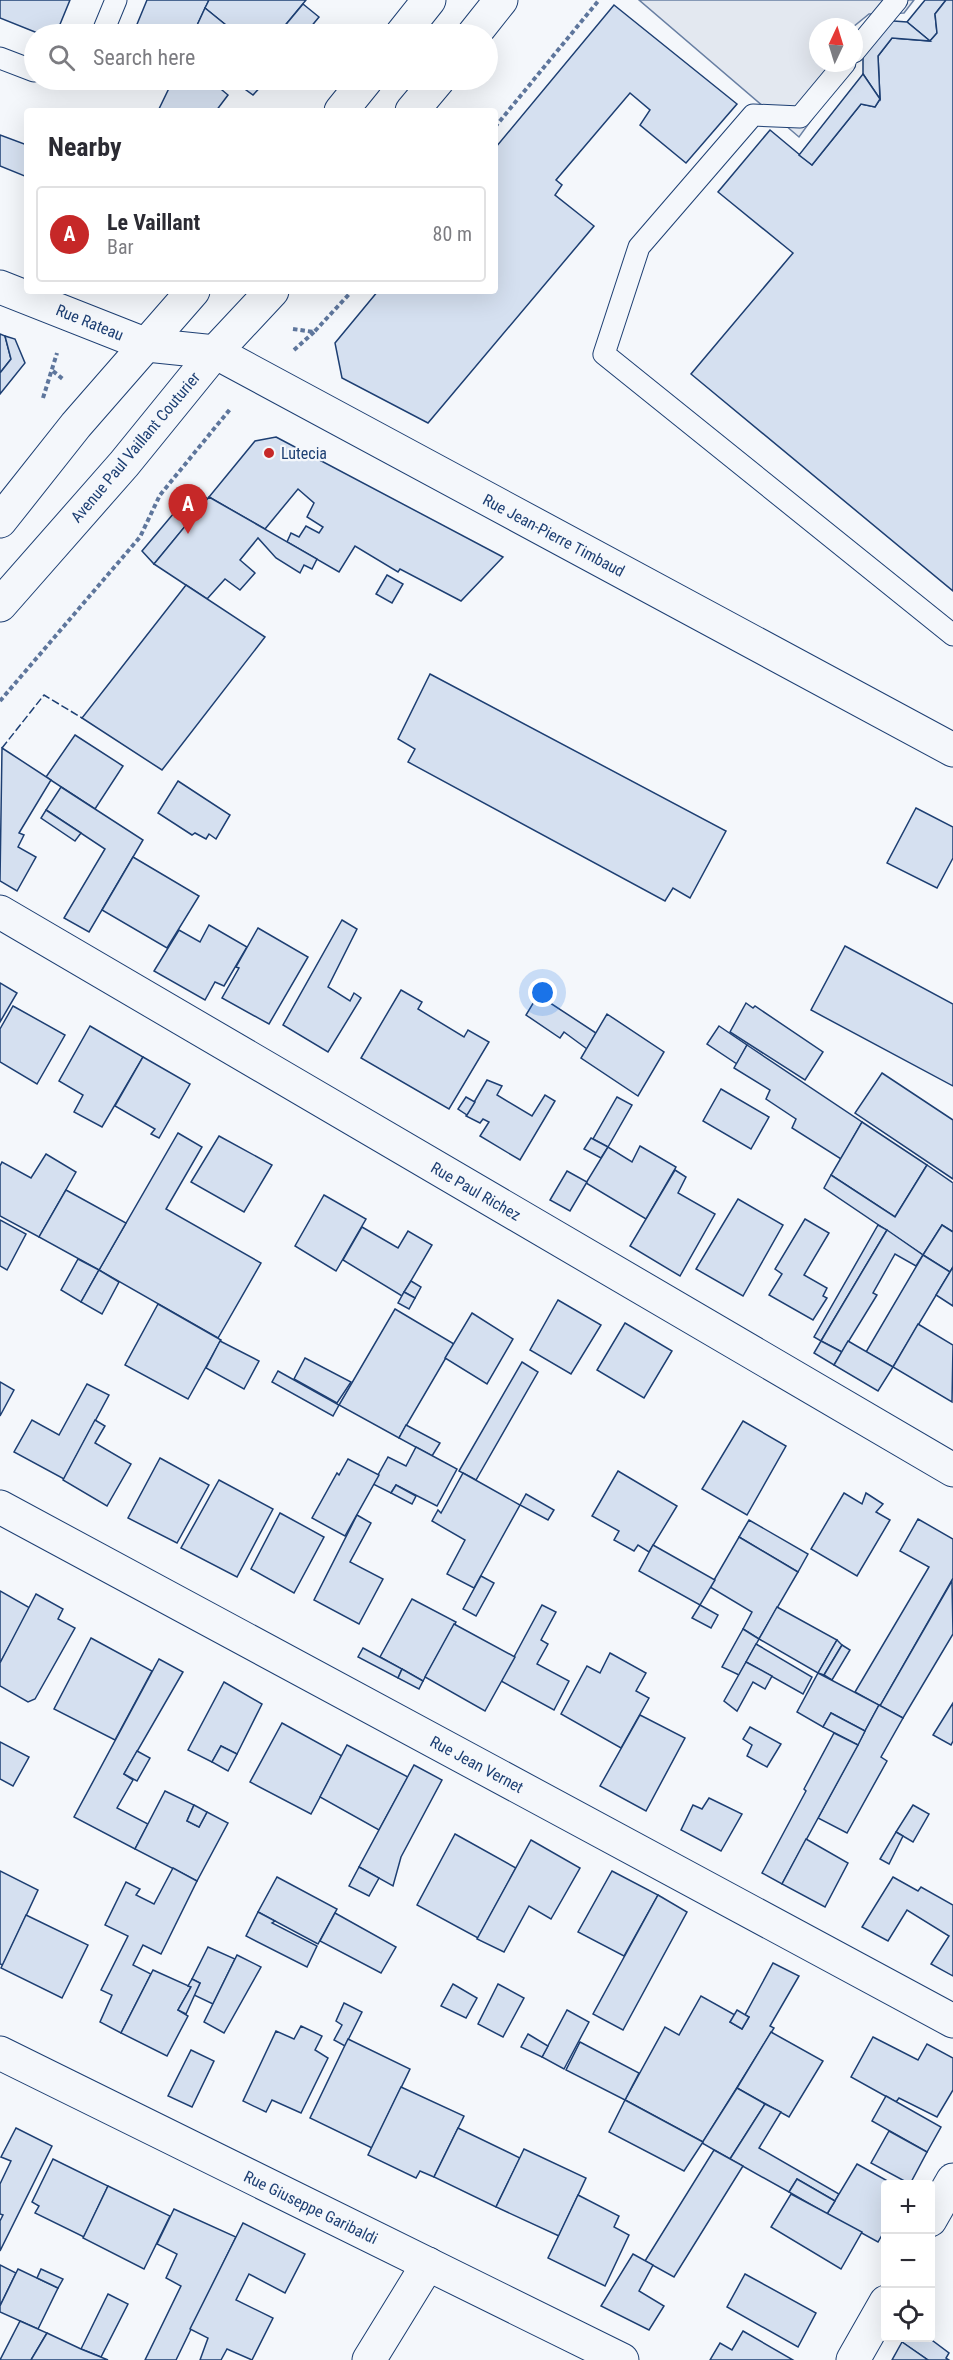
<!DOCTYPE html>
<html lang="en">
<head>
<meta charset="utf-8">
<style>
  :root { --surface:#fff; --page:#f2f2f3; --text:#2b2b33; --muted:#7c7c81; --line:#e1e1e2; --accent:#c62828 }
  body { margin:0; font-family:"Roboto Condensed",sans-serif; background:var(--page); color:var(--text) }
  .controls { position:absolute; right:18px; bottom:18px; display:grid; overflow:hidden; border-radius:6px; box-shadow:0 6px 24px #0002 }
  .controls button { width:54px; height:54px; display:grid; place-items:center; padding:0; border:0; border-bottom:2px solid var(--line); background:var(--surface); color:var(--text); font:30px sans-serif }
  .compass { position:absolute; left:809px; top:18px; width:54px; height:54px; border-radius:50%; background:var(--surface); box-shadow:0 6px 24px #0002; rotate:4deg }
  .you { position:absolute; left:543px; top:993px; width:21px; height:21px; margin:-15px; border:4px solid #fff; border-radius:50%; background:#1a73e8; box-shadow:0 0 0 9px #1a73e833 }
  .badge { display:grid; place-items:center; width:39px; height:39px; border-radius:50%; background:var(--accent); color:#fff; font-size:20px; font-weight:700 }
  .pin { position:absolute; translate:-50% -50px; filter:drop-shadow(0 2px 3px #0008) }
  .pin::after { content:''; position:absolute; top:32px; width:21px; height:18px; background:inherit; clip-path:polygon(0 0,100% 0,50% 100%) }
  .list { margin:0; padding:0; list-style:none }
  h2 { display:flex; justify-content:space-between; align-items:center; height:78px; margin:0; padding:0 24px; font-size:26px }
  h2 small { font-size:20px; font-weight:400; color:var(--muted) }
  .list li { display:grid; grid-template-columns:39px 1fr auto; gap:18px; align-items:center; box-sizing:border-box; height:96px; margin:0 12px 12px; padding:0 12px; border:2px solid var(--line); border-radius:6px }
  .list b { display:block; font-size:22px; white-space:nowrap }
  .list p { margin:0; font-size:20px; white-space:nowrap; color:var(--muted) }
  .list em { font-size:20px; font-style:normal; color:var(--muted) }
  .icon { flex:none; width:33px; height:33px; fill:none; stroke:currentColor; stroke-width:2; stroke-linecap:round; stroke-linejoin:round }
  .map { position:relative; flex:none; width:953px; height:2360px; overflow:hidden }
  .search { position:absolute; background:var(--surface); box-shadow:0 6px 24px #0002; left:24px; top:24px; width:474px; height:66px; display:flex; align-items:center; gap:15px; box-sizing:border-box; padding:0 21px; border-radius:33px; color:var(--muted); font-size:22px }
  .panel { position:absolute; background:var(--surface); box-shadow:0 6px 24px #0002; left:24px; top:108px; width:474px; height:186px; border-radius:6px }
  .map>svg:first-child { display:block }
  .parking { fill:#e3e8f0; stroke:#687fa3; stroke-width:1.5 }
  .building { fill:#d5e0f0; stroke:#1d3f73; stroke-width:1.5 }
  .lines { fill:none; stroke-linecap:round; stroke-linejoin:round }
  .lane-casing { stroke:#1d3f73; stroke-width:23 }
  .street-casing { stroke:#1d3f73; stroke-width:35 }
  .secondary-casing { stroke:#1d3f73; stroke-width:35 }
  .primary-casing { stroke:#1d3f73; stroke-width:35 }
  .path { stroke:#5e769c; stroke-width:4; stroke-dasharray:4.5 3; stroke-linecap:butt }
  .lane { stroke:#f4f7fb; stroke-width:21 }
  .street { stroke:#f4f7fb; stroke-width:33 }
  .secondary { stroke:#f4f7fb; stroke-width:33 }
  .primary { stroke:#f4f7fb; stroke-width:33 }
  .fence { stroke:#1d3f73; stroke-width:1.5; stroke-dasharray:8 3; stroke-linecap:butt }
  .poi-dot { fill:#c62828; stroke:#f4f7fb; stroke-width:2 }
  .labels { text-anchor:middle; stroke-width:4.5; stroke-linejoin:round; paint-order:stroke }
  .street-label { font-size:16px; fill:#1d3f73; stroke:#f4f7fb }
  .poi-label { font-size:16px; fill:#1d3f73; stroke:#f4f7fb; text-anchor:start }
</style>
</head>
<body>
<div class="map">
<svg width="953" height="2360" viewBox="0 0 953 2360">
  <rect width="100%" height="100%" fill="#f4f7fb"/>
  <polygon class="parking" points="639,0 914,0 904,13 869,14 853,27 818,27 818,63 850,63 850,67 799,137"/>
  <g class="building">
    <polygon points="0,0 70,0 56,34 40,34 0,18"/>
    <polygon points="147,0 209,0 193,34 133,34"/>
    <polygon points="209,0 306,0 278,34 237,34 205,8"/>
    <polygon points="925,0 946,0 935,14 937,33 930,41 907,22"/>
    <polygon points="946,0 953,0 953,591 691,374 793,253 718,192 770,130 812,165 861,104 875,107 880,99 878,56 892,38 930,41 937,33 935,14"/>
    <polygon points="303,4 319,17 305,34 278,34"/>
    <polygon points="614,5 737,104 686,163 640,125 650,110 630,93 556,180 562,185 555,195 594,226 428,423 342,378 335,343 378,291 495,291 496,147"/>
    <polygon points="205,8 237,34 193,34"/>
    <polygon points="880,20 907,22 930,41 892,38 878,56 880,99 863,74 863,42"/>
    <polygon points="863,74 880,99 875,107 861,104 812,165 799,155"/>
    <polygon points="173,80 210,80 228,95 216,111 158,111"/>
    <polygon points="241,80 267,80 253,95 238,84"/>
    <polygon points="0,135 27,145 27,177 0,166"/>
    <polygon points="0,334 5,336 11,359 0,373"/>
    <polygon points="5,336 15,339 25,363 0,394 0,373 11,359"/>
    <polygon points="276,437 503,557 461,601 400,569 398,572 355,546 339,572 287,542 291,533 299,537 306,526 319,533 323,527 307,517 314,503 298,489 265,529 209,497 255,441"/>
    <polygon points="195,488 208,499 154,564 142,551"/>
    <polygon points="209,497 317,559 312,569 304,565 300,573 276,558 258,538 240,560 255,573 240,590 225,579 207,599 154,564"/>
    <polygon points="387,575 403,584 392,603 376,594"/>
    <polygon points="186,585 265,637 162,770 82,718"/>
    <polygon points="430,674 726,831 690,898 673,888 665,901 408,762 415,749 398,739"/>
    <polygon points="75,735 123,766 95,809 46,777"/>
    <polygon points="2,748 51,780 19,833 24,835 18,847 36,857 17,891 0,881"/>
    <polygon points="178,781 230,815 216,839 209,834 206,839 195,833 192,835 158,813"/>
    <polygon points="61,787 143,840 89,932 64,918 105,849 46,810"/>
    <polygon points="916,808 953,827 953,858 937,888 887,863"/>
    <polygon points="46,810 81,833 75,841 41,818"/>
    <polygon points="133,857 199,896 167,948 102,910"/>
    <polygon points="342,920 357,929 328,987 350,1001 354,993 361,998 328,1052 283,1025"/>
    <polygon points="209,925 247,947 224,986 215,982 205,1000 154,971 179,930 200,942"/>
    <polygon points="258,928 308,957 269,1024 222,998 239,968 236,967"/>
    <polygon points="845,946 953,1004 953,1086 811,1010"/>
    <polygon points="0,983 17,993 0,1022"/>
    <polygon points="401,990 422,1002 418,1009 464,1037 468,1030 489,1042 449,1109 361,1058"/>
    <polygon points="538,995 596,1033 587,1049 564,1032 560,1038 526,1015"/>
    <polygon points="746,1003 753,1008 755,1006 823,1052 805,1080 730,1032"/>
    <polygon points="13,1006 65,1035 37,1084 0,1062 0,1029"/>
    <polygon points="607,1014 664,1052 638,1096 581,1058"/>
    <polygon points="90,1026 143,1057 102,1127 74,1112 83,1095 59,1081"/>
    <polygon points="719,1026 747,1045 737,1064 707,1044"/>
    <polygon points="747,1045 862,1122 841,1159 792,1128 796,1119 766,1099 770,1090 734,1068"/>
    <polygon points="143,1057 190,1084 159,1138 151,1134 155,1129 115,1106"/>
    <polygon points="882,1073 953,1120 953,1179 855,1113"/>
    <polygon points="487,1080 502,1086 497,1095 532,1116 545,1095 555,1101 520,1160 480,1136 489,1122 483,1119 480,1123 466,1116"/>
    <polygon points="721,1089 769,1117 751,1149 703,1121"/>
    <polygon points="466,1097 475,1102 467,1115 458,1109"/>
    <polygon points="617,1097 632,1105 608,1147 593,1139"/>
    <polygon points="862,1122 927,1165 895,1217 831,1175"/>
    <polygon points="178,1133 202,1147 166,1209 261,1263 218,1338 99,1270"/>
    <polygon points="219,1136 272,1165 244,1212 191,1182"/>
    <polygon points="591,1138 608,1147 601,1158 584,1149"/>
    <polygon points="640,1146 676,1167 646,1219 586,1183 608,1147 632,1162"/>
    <polygon points="46,1154 76,1172 39,1237 0,1216 0,1166 2,1162 31,1178"/>
    <polygon points="927,1165 953,1183 953,1232 942,1225 923,1255 824,1188 831,1175 895,1217"/>
    <polygon points="675,1170 686,1177 678,1193 715,1214 680,1276 630,1246"/>
    <polygon points="567,1171 587,1182 570,1211 550,1200"/>
    <polygon points="66,1190 126,1223 99,1270 39,1237"/>
    <polygon points="324,1195 366,1219 336,1271 295,1246"/>
    <polygon points="738,1199 783,1225 743,1296 696,1269"/>
    <polygon points="805,1219 829,1233 804,1275 827,1288 823,1296 827,1298 813,1320 769,1295 782,1274 775,1269"/>
    <polygon points="0,1220 26,1234 7,1270 0,1266"/>
    <polygon points="878,1225 887,1230 821,1341 814,1337"/>
    <polygon points="942,1225 953,1232 953,1267 950,1272 923,1255"/>
    <polygon points="362,1227 398,1248 408,1231 432,1245 402,1296 343,1260"/>
    <polygon points="887,1230 923,1255 916,1266 895,1254 873,1293 877,1295 842,1352 821,1341"/>
    <polygon points="923,1255 950,1272 893,1367 866,1352"/>
    <polygon points="78,1259 99,1270 81,1302 61,1290"/>
    <polygon points="953,1267 953,1306 936,1295"/>
    <polygon points="99,1270 119,1282 102,1314 81,1302"/>
    <polygon points="411,1281 421,1287 415,1298 404,1292"/>
    <polygon points="404,1292 415,1298 409,1309 398,1303"/>
    <polygon points="558,1300 601,1325 571,1374 530,1350"/>
    <polygon points="158,1304 221,1340 188,1399 125,1365"/>
    <polygon points="395,1309 454,1344 399,1438 339,1405"/>
    <polygon points="472,1313 513,1339 487,1384 445,1358"/>
    <polygon points="625,1323 672,1351 644,1398 597,1370"/>
    <polygon points="918,1324 953,1345 952,1402 893,1367"/>
    <polygon points="220,1341 259,1361 244,1389 206,1368"/>
    <polygon points="821,1341 842,1352 834,1365 814,1353"/>
    <polygon points="848,1341 893,1367 878,1391 834,1365"/>
    <polygon points="305,1358 351,1382 337,1403 294,1379"/>
    <polygon points="522,1362 538,1372 476,1480 459,1471"/>
    <polygon points="278,1371 339,1405 333,1416 272,1382"/>
    <polygon points="0,1382 14,1390 0,1416"/>
    <polygon points="87,1384 109,1395 64,1479 14,1452 32,1420 59,1435"/>
    <polygon points="95,1420 105,1426 95,1443 131,1464 107,1506 63,1480"/>
    <polygon points="743,1421 786,1446 747,1515 702,1489"/>
    <polygon points="406,1425 440,1443 432,1456 399,1438"/>
    <polygon points="416,1447 457,1469 437,1506 396,1485 391,1493 373,1484 388,1457 406,1466"/>
    <polygon points="160,1458 209,1485 177,1543 128,1518"/>
    <polygon points="348,1459 379,1475 345,1536 312,1518 337,1473 339,1475"/>
    <polygon points="618,1471 677,1506 649,1552 638,1545 634,1551 614,1540 619,1531 592,1516"/>
    <polygon points="463,1473 520,1505 474,1588 447,1574 465,1540 432,1521 438,1510 441,1513"/>
    <polygon points="219,1480 273,1509 237,1577 181,1548"/>
    <polygon points="396,1485 416,1496 412,1504 391,1493"/>
    <polygon points="844,1493 862,1504 866,1493 883,1504 876,1512 890,1520 857,1576 811,1549"/>
    <polygon points="526,1494 554,1510 548,1520 520,1505"/>
    <polygon points="280,1513 324,1537 294,1593 251,1569"/>
    <polygon points="357,1515 371,1523 350,1562 383,1579 359,1624 314,1600"/>
    <polygon points="918,1519 953,1539 953,1578 880,1706 855,1692 929,1567 900,1551"/>
    <polygon points="749,1520 808,1554 798,1572 739,1537"/>
    <polygon points="739,1537 798,1572 759,1639 743,1629 752,1612 710,1587"/>
    <polygon points="653,1545 715,1580 700,1605 639,1571"/>
    <polygon points="481,1576 494,1583 476,1616 463,1609"/>
    <polygon points="952,1581 953,1634 903,1718 880,1706"/>
    <polygon points="0,1591 30,1608 0,1663"/>
    <polygon points="36,1594 63,1609 58,1619 75,1628 35,1699 28,1702 0,1686 0,1663"/>
    <polygon points="412,1599 456,1622 423,1681 380,1657"/>
    <polygon points="542,1605 556,1612 541,1640 548,1644 537,1664 569,1681 554,1710 501,1681"/>
    <polygon points="700,1605 718,1615 711,1628 692,1618"/>
    <polygon points="777,1607 837,1640 818,1673 759,1639"/>
    <polygon points="454,1624 515,1657 485,1711 425,1677"/>
    <polygon points="743,1629 759,1639 739,1675 722,1667"/>
    <polygon points="91,1638 152,1671 115,1740 54,1709"/>
    <polygon points="837,1640 842,1645 824,1675 818,1673"/>
    <polygon points="756,1644 812,1677 803,1694 746,1662"/>
    <polygon points="842,1645 850,1650 832,1680 824,1675"/>
    <polygon points="363,1648 402,1669 398,1678 358,1657"/>
    <polygon points="610,1653 646,1673 636,1691 649,1698 621,1748 561,1714 587,1666 600,1673"/>
    <polygon points="159,1659 183,1672 124,1774 133,1780 117,1808 148,1824 135,1849 74,1817"/>
    <polygon points="746,1662 772,1676 765,1689 753,1682 737,1711 724,1701"/>
    <polygon points="402,1669 423,1681 419,1689 398,1678"/>
    <polygon points="818,1673 879,1705 865,1731 831,1713 823,1727 797,1712"/>
    <polygon points="224,1682 262,1704 237,1754 221,1746 212,1762 188,1750"/>
    <polygon points="953,1703 953,1741 951,1745 933,1735"/>
    <polygon points="879,1705 903,1718 881,1757 887,1761 847,1833 818,1818"/>
    <polygon points="831,1713 865,1731 858,1745 823,1727"/>
    <polygon points="640,1715 685,1738 646,1811 600,1786"/>
    <polygon points="282,1723 342,1756 311,1814 250,1782"/>
    <polygon points="750,1727 781,1744 767,1767 747,1756 752,1745 743,1739"/>
    <polygon points="834,1733 858,1745 782,1884 762,1873 806,1791 804,1789"/>
    <polygon points="0,1742 29,1757 13,1786 0,1779"/>
    <polygon points="347,1745 408,1777 379,1830 320,1797"/>
    <polygon points="221,1746 237,1754 228,1771 212,1762"/>
    <polygon points="137,1751 150,1758 137,1781 124,1774"/>
    <polygon points="414,1765 442,1780 401,1857 393,1886 359,1867"/>
    <polygon points="165,1791 194,1805 187,1821 199,1827 207,1812 228,1823 197,1881 135,1849"/>
    <polygon points="709,1798 742,1814 721,1851 681,1830 693,1805 702,1809"/>
    <polygon points="194,1805 207,1812 199,1827 187,1821"/>
    <polygon points="913,1805 929,1814 913,1842 896,1832"/>
    <polygon points="896,1832 903,1836 889,1864 880,1859"/>
    <polygon points="455,1834 516,1868 478,1938 417,1905"/>
    <polygon points="806,1839 848,1863 825,1907 782,1884"/>
    <polygon points="531,1840 580,1868 551,1919 529,1906 504,1952 477,1939"/>
    <polygon points="359,1867 379,1878 369,1896 349,1886"/>
    <polygon points="173,1868 197,1881 161,1954 143,1945 133,1965 151,1974 121,2033 100,2022 112,1995 101,1990 128,1936 105,1925 126,1882 140,1889 136,1895 154,1904"/>
    <polygon points="0,1871 38,1890 3,1965 0,1964"/>
    <polygon points="612,1871 658,1895 624,1956 578,1932"/>
    <polygon points="277,1877 337,1909 318,1944 258,1912"/>
    <polygon points="893,1877 918,1891 921,1887 953,1905 953,1976 931,1964 949,1936 907,1910 888,1941 862,1927"/>
    <polygon points="658,1895 687,1912 623,2030 593,2014"/>
    <polygon points="258,1912 275,1921 272,1923 317,1946 307,1967 246,1936"/>
    <polygon points="335,1913 396,1947 381,1973 320,1941"/>
    <polygon points="26,1915 88,1945 62,1998 1,1968"/>
    <polygon points="208,1947 235,1959 213,2004 194,1995 200,1983 192,1979"/>
    <polygon points="237,1955 261,1967 224,2033 204,2022"/>
    <polygon points="773,1963 799,1976 770,2026 774,2028 703,2142 625,2100 665,2027 679,2035 701,1996 735,2015 730,2022 742,2029 749,2017 745,2015"/>
    <polygon points="153,1970 191,1987 178,2010 188,2016 167,2056 121,2033"/>
    <polygon points="192,1979 200,1983 186,2014 178,2010 191,1987 188,1986"/>
    <polygon points="453,1984 477,1998 466,2018 441,2006"/>
    <polygon points="498,1984 524,1998 503,2037 478,2024"/>
    <polygon points="344,2003 362,2012 345,2046 334,2040 342,2025 336,2021"/>
    <polygon points="567,2010 589,2022 564,2069 542,2057"/>
    <polygon points="737,2010 749,2017 742,2029 730,2022"/>
    <polygon points="301,2026 322,2036 315,2050 328,2058 301,2113 272,2100 266,2112 243,2101 276,2031 294,2039"/>
    <polygon points="771,2032 823,2061 789,2117 737,2088"/>
    <polygon points="528,2034 548,2046 542,2057 521,2047"/>
    <polygon points="873,2037 918,2060 927,2044 953,2058 953,2090 937,2117 899,2098 896,2102 851,2077"/>
    <polygon points="348,2039 410,2069 372,2148 310,2118"/>
    <polygon points="580,2042 639,2073 625,2100 566,2070"/>
    <polygon points="191,2050 214,2061 192,2107 168,2096"/>
    <polygon points="401,2087 464,2116 434,2177 420,2171 416,2178 368,2155"/>
    <polygon points="737,2088 765,2104 730,2159 702,2143"/>
    <polygon points="886,2096 941,2127 927,2152 872,2121"/>
    <polygon points="625,2100 703,2142 684,2171 609,2132"/>
    <polygon points="765,2104 781,2112 759,2148 839,2194 835,2201 797,2179 789,2192 730,2159"/>
    <polygon points="16,2128 52,2146 0,2251 0,2221 3,2215 0,2214 0,2184 11,2161 1,2157"/>
    <polygon points="458,2128 520,2158 496,2207 434,2177"/>
    <polygon points="889,2131 927,2152 910,2184 871,2163"/>
    <polygon points="524,2149 586,2178 559,2236 496,2207"/>
    <polygon points="714,2150 743,2166 674,2277 645,2261"/>
    <polygon points="53,2159 108,2186 84,2237 35,2213 39,2206 32,2202"/>
    <polygon points="857,2164 893,2184 886,2184 886,2228 878,2242 827,2214"/>
    <polygon points="797,2179 835,2201 827,2214 789,2192"/>
    <polygon points="108,2186 170,2216 144,2269 83,2238"/>
    <polygon points="791,2194 862,2232 841,2269 771,2227"/>
    <polygon points="578,2195 619,2216 614,2227 629,2235 605,2286 548,2258"/>
    <polygon points="174,2209 236,2237 176,2360 145,2360 181,2286 166,2278 177,2254 157,2244"/>
    <polygon points="243,2223 305,2254 285,2293 249,2274 236,2300 273,2318 252,2360 227,2349 221,2360 200,2360 208,2338 190,2329"/>
    <polygon points="633,2254 653,2265 639,2291 664,2306 649,2330 601,2306"/>
    <polygon points="0,2265 16,2273 0,2306"/>
    <polygon points="18,2269 58,2288 38,2329 0,2312 0,2306"/>
    <polygon points="41,2269 63,2279 58,2288 37,2278"/>
    <polygon points="745,2274 816,2313 798,2347 727,2307"/>
    <polygon points="108,2294 128,2304 101,2357 81,2349"/>
    <polygon points="20,2321 47,2333 31,2360 0,2360"/>
    <polygon points="743,2331 793,2360 710,2360 720,2343 732,2350"/>
    <polygon points="47,2333 81,2349 108,2360 31,2360"/>
    <polygon points="905,2338 929,2338 949,2353 946,2358 949,2360 928,2360 902,2342"/>
    <polygon points="902,2342 928,2360 892,2360"/>
  </g>
  <g class="lines">
    <defs>
      <g id="lane">
        <polyline points="102,34 116,0"/>
        <polyline points="854,52 897,0"/>
        <polyline points="0,58 34,71"/>
        <polyline points="845,63 800,117 753,115 639,247 604,354 953,635"/>
      </g>
      <g id="street">
        <polyline points="147,345 215,352 953,750"/>
        <polyline points="0,912 953,1470"/>
        <polyline points="0,1507 953,2021"/>
        <polyline points="0,2053 622,2360"/>
        <polyline points="930,2220 953,2180"/>
        <polyline points="369,2360 428,2264"/>
        <polyline points="853,2360 886,2302"/>
      </g>
      <polyline id="secondary" points="0,287 147,345"/>
      <g id="primary">
        <polyline points="402,34 429,0"/>
        <polyline points="474,34 501,0"/>
        <polyline points="341,111 366,80"/>
        <polyline points="412,111 438,80"/>
        <polyline points="0,521 76,425 193,291"/>
        <polyline points="0,605 124,464 215,352 272,291"/>
      </g>
    </defs>
    <use href="#lane" class="lane-casing"/>
    <use href="#street" class="street-casing"/>
    <use href="#secondary" class="secondary-casing"/>
    <use href="#primary" class="primary-casing"/>
    <g class="path">
      <polyline points="495,127 599,0"/>
      <polyline points="293,329 314,332 352,291"/>
      <polyline points="294,350 314,332"/>
      <polyline points="53,371 64,380"/>
      <polyline points="43,398 57,353"/>
      <polyline points="0,701 140,537 160,495 231,408"/>
    </g>
    <use href="#lane" class="lane"/>
    <use href="#street" class="street"/>
    <use href="#secondary" class="secondary"/>
    <use href="#primary" class="primary"/>
    <polyline class="fence" points="2,748 44,695 82,718"/>
  </g>
  <circle class="poi-dot" cx="269" cy="453" r="6"/>
  <g class="labels">
    <g class="street-label">
      <text transform="translate(90 322) rotate(22)" y="6">Rue Rateau</text>
      <text transform="translate(135 447) rotate(-50)" y="6">Avenue Paul Vaillant Couturier</text>
      <text transform="translate(554 535) rotate(28)" y="6">Rue Jean-Pierre Timbaud</text>
      <text transform="translate(476 1191) rotate(30)" y="6">Rue Paul Richez</text>
      <text transform="translate(477 1764) rotate(28)" y="6">Rue Jean Vernet</text>
      <text transform="translate(311 2207) rotate(26)" y="6">Rue Giuseppe Garibaldi</text>
    </g>
    <g class="poi-label">
      <text x="281" y="459">Lutecia</text>
    </g>
  </g>
</svg>
<div class="controls">
<button>+</button>
<button>−</button>
<button><svg class="icon" aria-label="locate" viewBox="0 0 24 24"><circle cx="12" cy="12" r="6"/><path d="M12 2v4M12 18v4M2 12h4M18 12h4"/></svg></button>
</div>
<svg class="compass" viewBox="-18 -18 36 36"><path d="M0-13l5 13h-10z" fill="#e53935"/><path d="M0 13l5-13h-10z" fill="#7c7c81"/></svg>
<div class="you"></div>
<div class="pin badge" style="left:188px;top:534px">A</div>
<div class="search"><svg class="icon" aria-label="search" viewBox="0 0 24 24"><circle cx="10" cy="10" r="6"/><path d="M15 15l6 6"/></svg>Search here</div>
<section class="panel">
<h2>Nearby<small></small></h2>
<ul class="list">
<li><span class="badge">A</span><div><b>Le Vaillant</b><p>Bar</p></div><em>80 m</em></li>
</ul>
</section>
</div>
</body>
</html>
